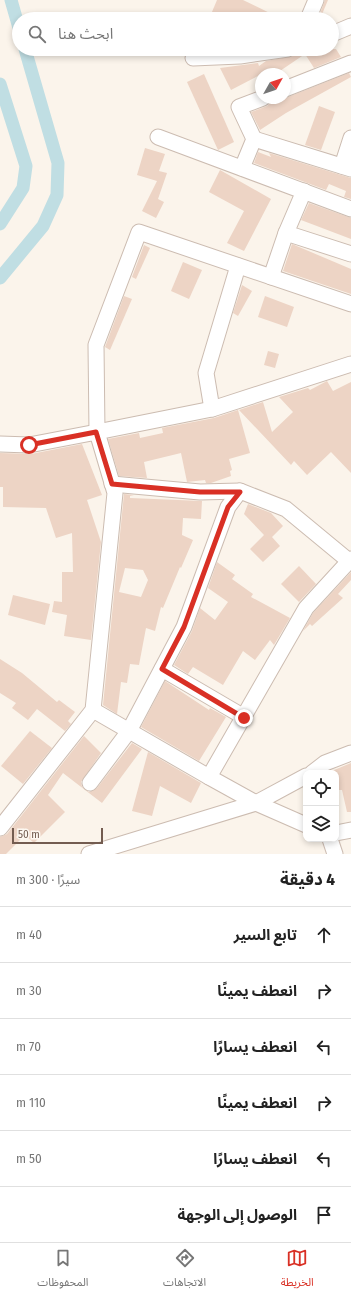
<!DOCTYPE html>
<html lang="ar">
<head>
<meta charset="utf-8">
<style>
  :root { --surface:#fff; --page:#f2f2f2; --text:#222; --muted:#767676; --line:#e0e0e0; --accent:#d93025 }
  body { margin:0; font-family:"Fira Sans Condensed","Noto Sans Arabic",sans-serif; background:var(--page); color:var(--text); direction:rtl }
  .controls { position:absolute; right:12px; bottom:12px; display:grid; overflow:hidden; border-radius:8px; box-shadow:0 2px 6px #0003 }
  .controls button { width:36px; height:36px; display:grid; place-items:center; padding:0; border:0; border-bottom:1px solid var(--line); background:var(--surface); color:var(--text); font:20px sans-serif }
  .compass { position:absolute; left:255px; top:68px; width:36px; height:36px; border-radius:50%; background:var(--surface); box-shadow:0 2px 6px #0003; rotate:50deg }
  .scale { position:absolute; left:12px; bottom:10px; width:91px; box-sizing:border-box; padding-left:4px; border:2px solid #735c50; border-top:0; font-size:11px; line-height:14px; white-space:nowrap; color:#735c50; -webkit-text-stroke:3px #fdf8f1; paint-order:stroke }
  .stop { position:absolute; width:12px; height:12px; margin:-9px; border:3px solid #d93025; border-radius:50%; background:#fff }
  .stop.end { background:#d93025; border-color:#fff; box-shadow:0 1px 4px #0008 }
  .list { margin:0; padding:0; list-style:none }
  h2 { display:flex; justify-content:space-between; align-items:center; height:52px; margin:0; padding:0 16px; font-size:17px }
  h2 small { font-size:13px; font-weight:400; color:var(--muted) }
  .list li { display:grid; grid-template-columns:26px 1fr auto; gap:12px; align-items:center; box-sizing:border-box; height:56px; padding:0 16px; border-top:1px solid var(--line) }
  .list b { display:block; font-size:15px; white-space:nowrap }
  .list em { font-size:13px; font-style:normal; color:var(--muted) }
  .icon { flex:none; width:22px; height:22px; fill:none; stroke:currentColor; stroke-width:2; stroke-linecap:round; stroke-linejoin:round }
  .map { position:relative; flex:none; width:351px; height:854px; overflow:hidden; direction:ltr }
  .search { position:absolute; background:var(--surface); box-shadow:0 2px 6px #0003; left:12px; right:12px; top:12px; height:44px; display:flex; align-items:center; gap:10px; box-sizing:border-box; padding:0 14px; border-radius:22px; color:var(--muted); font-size:15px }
  .sheet { height:388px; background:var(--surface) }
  nav { display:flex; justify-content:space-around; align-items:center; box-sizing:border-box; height:56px; border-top:1px solid var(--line); background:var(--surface); font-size:11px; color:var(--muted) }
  nav a { display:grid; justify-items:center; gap:2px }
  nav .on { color:var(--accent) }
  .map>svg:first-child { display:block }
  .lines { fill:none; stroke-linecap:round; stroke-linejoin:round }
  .canal { stroke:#c0dee3; stroke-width:13 }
  .building { fill:#edd4c5; fill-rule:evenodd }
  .minor-casing { stroke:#ccbcb1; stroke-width:17 }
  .minor { stroke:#fff; stroke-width:15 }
  .route { stroke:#d93025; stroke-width:5 }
</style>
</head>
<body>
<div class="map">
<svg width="351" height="854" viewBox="0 0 351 854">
  <rect width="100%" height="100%" fill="#fbf4eb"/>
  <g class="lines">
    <g class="canal">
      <polyline points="11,0 19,28"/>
      <polyline points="0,84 26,166 23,188 0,224"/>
      <polyline points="0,278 43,226 57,195 58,163 25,49"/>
    </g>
  </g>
  <g class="building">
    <polygon points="217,0 243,0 282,19 209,19"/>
    <polygon points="325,0 328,0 320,19 318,19"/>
    <polygon points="297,49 336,49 341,57 314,68 305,54 277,73 273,68 231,90 220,68 258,63 259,66 266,61 293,56"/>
    <polygon points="349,73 351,77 286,113 260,130 251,112 267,106 270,103 272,98 288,97"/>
    <polygon points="204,74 234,142 218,150 187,82"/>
    <polygon points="319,106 335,112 321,150 305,145"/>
    <polygon points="145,148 165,154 159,171 167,173 158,199 164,202 156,218 142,211 157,181 137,175"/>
    <polygon points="258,152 271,157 269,153 351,178 351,199 344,197 346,191 329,184 326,190 254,163"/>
    <polygon points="220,170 271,199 244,251 227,243 244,211 209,192"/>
    <polygon points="309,203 351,218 351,239 301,220"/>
    <polygon points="292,244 351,269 351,294 283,271"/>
    <polygon points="144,245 150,248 136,279 132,277"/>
    <polygon points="183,262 202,270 189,299 171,291"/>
    <polygon points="242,285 252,291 238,316 233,313"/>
    <polygon points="124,296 132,299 110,350 105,347"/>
    <polygon points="265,296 294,307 287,327 258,317"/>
    <polygon points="268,351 279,354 275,368 264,365"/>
    <polygon points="327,381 333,391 351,382 351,473 331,452 307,475 294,461 291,465 239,410 263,402 272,432 293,412 279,397 308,388 310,390"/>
    <polygon points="238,410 250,453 229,459 232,470 230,471 231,476 211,483 206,483 205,480 187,482 181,453 144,462 147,478 119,476 108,439 139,433 140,438 163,433 162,428 214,418"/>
    <polygon points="82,444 102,495 87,500 101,542 91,640 64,636 67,615 52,612 54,601 62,602 62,572 73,572 72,533 56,538 46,508 3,507 3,487 0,487 0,453 31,454"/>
    <path d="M 124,494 L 134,495 L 130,496 L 130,498 L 202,501 L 201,519 L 183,518 L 182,535 L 193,540 L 181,568 L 180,567 L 163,608 L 161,607 L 155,631 L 146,628 L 139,665 L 130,664 L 127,683 L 121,682 L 117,714 L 103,705 ZM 125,568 L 143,570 L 148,580 L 141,597 L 119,592 Z"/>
    <polygon points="248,504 271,513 283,526 272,537 280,546 263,562 250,549 264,535 244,514"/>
    <polygon points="217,562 235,575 232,579 253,594 251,597 290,618 274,645 270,640 255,660 243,651 223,685 193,667 188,674 174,665 192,631 200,608 215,620 228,602 208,588"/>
    <polygon points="299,566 316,584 299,602 281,584"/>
    <polygon points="351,572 351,580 338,594 343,598 312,626 310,624 303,631 313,613"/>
    <polygon points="13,595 50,604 45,625 8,615"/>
    <polygon points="0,659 22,673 57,702 59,700 75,712 68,721 71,724 65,731 37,709 28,720 12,708 16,703 0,693"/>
    <polygon points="165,681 209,710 210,708 226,717 199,761 141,727"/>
    <polygon points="30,731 52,748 23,784 1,766"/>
    <polygon points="84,736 101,753 81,782 82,787 89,792 97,788 132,743 142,749 102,803 63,773 48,795 65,812 34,843 25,835 6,854 0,854 0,837 7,834"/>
    <polygon points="148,752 201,783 191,803 160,786 152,816 132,811"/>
    <polygon points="351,763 351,812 347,812 342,790 336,790 336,773 327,773"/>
  </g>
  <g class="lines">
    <defs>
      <g id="minor">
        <polyline points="308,19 316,0"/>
        <polyline points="332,34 351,26"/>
        <polyline points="193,58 240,56 288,49"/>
        <polyline points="285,89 351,63"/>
        <polyline points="158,137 351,209"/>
        <polyline points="254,139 351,169"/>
        <polyline points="342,166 351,138"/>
        <polyline points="242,168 254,139 239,107 263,98"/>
        <polyline points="286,233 351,254"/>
        <polyline points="271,277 286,233 304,191"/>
        <polyline points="351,304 139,232 96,345 97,432 212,409 351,364"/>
        <polyline points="212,409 206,373 238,266"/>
        <polyline points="0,444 29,445 97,432 115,493 93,710 0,828"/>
        <polyline points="112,484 200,492 240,491 286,509 349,561"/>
        <polyline points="162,669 244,717"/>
        <polyline points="93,710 209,777"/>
        <polyline points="312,773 325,763 351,753"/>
        <polyline points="90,783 129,731 184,627 228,507 240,491"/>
        <polyline points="306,825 256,803 209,777 306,608 351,559"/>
        <polyline points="336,833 351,830"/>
        <polyline points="330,839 335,854"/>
        <polyline points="89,854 256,803 306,776"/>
      </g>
    </defs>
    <use href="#minor" class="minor-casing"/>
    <use href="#minor" class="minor"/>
  </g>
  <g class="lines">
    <polyline class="route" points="29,445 96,432 112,484 200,492 240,492 228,507 184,627 162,669 244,718"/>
  </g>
</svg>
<div class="controls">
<button><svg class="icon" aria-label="locate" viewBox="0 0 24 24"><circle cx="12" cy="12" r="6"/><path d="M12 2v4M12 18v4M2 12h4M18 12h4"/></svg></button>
<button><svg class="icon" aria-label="layers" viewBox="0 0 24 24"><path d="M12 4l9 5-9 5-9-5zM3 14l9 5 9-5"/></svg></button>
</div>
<svg class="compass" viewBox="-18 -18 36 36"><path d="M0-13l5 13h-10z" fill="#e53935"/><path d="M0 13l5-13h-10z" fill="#767676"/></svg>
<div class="scale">50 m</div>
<div class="stop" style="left:29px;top:445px"></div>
<div class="stop end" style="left:244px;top:718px"></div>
<div class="search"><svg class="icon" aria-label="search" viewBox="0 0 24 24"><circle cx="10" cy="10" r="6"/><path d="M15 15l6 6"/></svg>ابحث هنا</div>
</div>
<section class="sheet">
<h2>4 دقيقة<small>سيرًا · 300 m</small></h2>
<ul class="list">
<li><svg class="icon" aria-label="ahead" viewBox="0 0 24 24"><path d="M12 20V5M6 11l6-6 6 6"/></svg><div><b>تابع السير</b></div><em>40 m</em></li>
<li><svg class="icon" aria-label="right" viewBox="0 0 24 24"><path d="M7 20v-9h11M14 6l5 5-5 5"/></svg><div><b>انعطف يمينًا</b></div><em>30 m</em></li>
<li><svg class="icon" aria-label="left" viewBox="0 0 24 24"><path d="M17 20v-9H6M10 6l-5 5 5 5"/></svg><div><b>انعطف يسارًا</b></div><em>70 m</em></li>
<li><svg class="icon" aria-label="right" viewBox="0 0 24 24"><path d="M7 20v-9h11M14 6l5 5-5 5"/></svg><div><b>انعطف يمينًا</b></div><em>110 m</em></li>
<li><svg class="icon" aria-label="left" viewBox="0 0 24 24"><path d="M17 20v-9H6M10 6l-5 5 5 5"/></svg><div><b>انعطف يسارًا</b></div><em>50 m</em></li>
<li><svg class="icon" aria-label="arrive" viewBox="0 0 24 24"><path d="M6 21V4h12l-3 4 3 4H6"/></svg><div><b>الوصول إلى الوجهة</b></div></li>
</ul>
</section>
<nav>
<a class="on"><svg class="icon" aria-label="map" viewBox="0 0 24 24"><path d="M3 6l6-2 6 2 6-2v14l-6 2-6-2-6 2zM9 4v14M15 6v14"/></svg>الخريطة</a>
<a><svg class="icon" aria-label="directions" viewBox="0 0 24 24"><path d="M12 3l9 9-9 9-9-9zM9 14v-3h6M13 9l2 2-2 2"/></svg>الاتجاهات</a>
<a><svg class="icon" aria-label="saved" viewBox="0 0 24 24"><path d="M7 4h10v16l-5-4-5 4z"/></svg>المحفوظات</a>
</nav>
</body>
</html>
